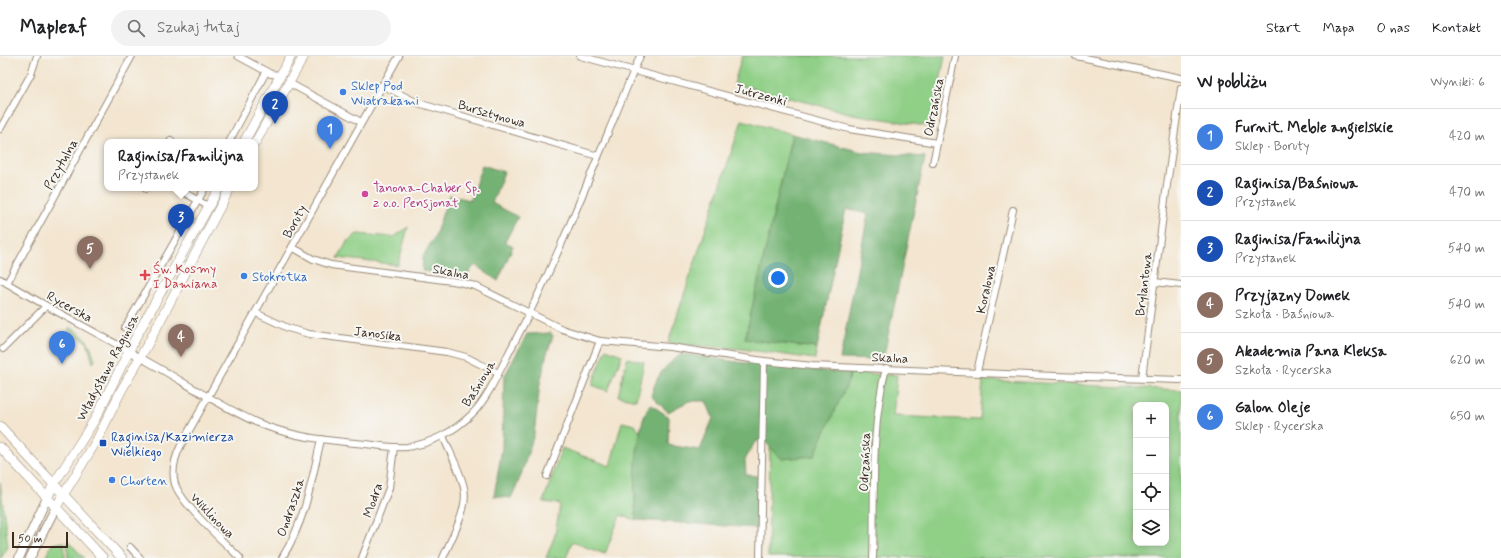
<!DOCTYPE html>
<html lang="pl">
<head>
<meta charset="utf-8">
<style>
  :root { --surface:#fff; --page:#f2f2f2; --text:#202124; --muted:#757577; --line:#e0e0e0; --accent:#ea580c }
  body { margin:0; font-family:Mynerve,sans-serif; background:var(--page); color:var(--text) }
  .controls { position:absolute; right:12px; bottom:12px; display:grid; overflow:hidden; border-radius:8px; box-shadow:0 2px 10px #0003 }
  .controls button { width:36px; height:36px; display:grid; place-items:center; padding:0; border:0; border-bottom:1px solid var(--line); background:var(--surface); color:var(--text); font:20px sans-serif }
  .scale { position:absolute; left:12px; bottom:10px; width:56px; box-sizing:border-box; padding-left:4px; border:2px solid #3b2a1e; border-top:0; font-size:11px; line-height:14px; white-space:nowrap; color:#3b2a1e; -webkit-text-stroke:3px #f6f6f2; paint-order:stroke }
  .you { position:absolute; left:778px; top:222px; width:14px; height:14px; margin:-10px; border:3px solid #fff; border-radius:50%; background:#1a73e8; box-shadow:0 0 0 6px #1a73e833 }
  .badge { display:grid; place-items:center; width:26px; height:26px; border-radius:50%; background:var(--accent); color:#fff; font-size:13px; font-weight:700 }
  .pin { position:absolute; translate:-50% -33px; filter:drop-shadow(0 1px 2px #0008) }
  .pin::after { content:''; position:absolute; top:21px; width:14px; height:12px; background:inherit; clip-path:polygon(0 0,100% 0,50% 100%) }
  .popup { position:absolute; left:104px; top:83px; width:154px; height:52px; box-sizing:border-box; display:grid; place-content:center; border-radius:8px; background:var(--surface); filter:drop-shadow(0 1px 3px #0005); font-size:13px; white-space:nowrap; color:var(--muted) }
  .popup b { font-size:15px; color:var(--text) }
  .popup::after { content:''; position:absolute; left:50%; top:100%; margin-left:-8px; border:8px solid transparent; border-top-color:var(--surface) }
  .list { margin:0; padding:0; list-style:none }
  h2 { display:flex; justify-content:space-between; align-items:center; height:52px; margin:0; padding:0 16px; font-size:17px }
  h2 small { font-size:13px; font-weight:400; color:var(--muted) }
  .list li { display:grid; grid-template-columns:26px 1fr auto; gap:12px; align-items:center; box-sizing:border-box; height:56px; padding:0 16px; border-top:1px solid var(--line) }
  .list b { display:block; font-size:15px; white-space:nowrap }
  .list p { margin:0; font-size:13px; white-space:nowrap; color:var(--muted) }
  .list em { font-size:13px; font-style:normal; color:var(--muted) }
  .icon { flex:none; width:22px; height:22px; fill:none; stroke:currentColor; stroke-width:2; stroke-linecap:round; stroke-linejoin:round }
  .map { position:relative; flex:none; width:1181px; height:502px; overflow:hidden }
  header { display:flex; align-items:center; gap:24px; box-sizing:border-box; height:56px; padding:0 20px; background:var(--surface); border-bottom:1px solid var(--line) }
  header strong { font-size:19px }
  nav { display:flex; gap:22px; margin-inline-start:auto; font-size:14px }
  .search { width:280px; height:36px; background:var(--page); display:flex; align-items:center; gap:10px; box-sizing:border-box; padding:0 14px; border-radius:22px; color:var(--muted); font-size:15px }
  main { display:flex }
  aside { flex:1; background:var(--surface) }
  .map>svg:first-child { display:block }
  .green { fill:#8fcf86; stroke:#657c52; fill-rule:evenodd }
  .forest { fill:#73b273; stroke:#576e48 }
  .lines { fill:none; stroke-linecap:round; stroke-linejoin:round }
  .minor-casing { stroke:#978876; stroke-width:8 }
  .tertiary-casing { stroke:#978876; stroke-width:10 }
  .secondary-casing { stroke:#978876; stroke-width:10 }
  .minor { stroke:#fff; stroke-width:6 }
  .tertiary { stroke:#fff; stroke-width:8 }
  .secondary { stroke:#fff; stroke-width:9 }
  .shop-dot { fill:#3f7fe0; stroke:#f6f6f2; stroke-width:1.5 }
  .hotel-dot { fill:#d1479c; stroke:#f6f6f2; stroke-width:1.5 }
  .health-dot { fill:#e0444e; stroke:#f6f6f2; stroke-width:1.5 }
  .transit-dot { fill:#1a4fb4; stroke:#f6f6f2; stroke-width:1.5 }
  .labels { text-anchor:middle; stroke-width:4; stroke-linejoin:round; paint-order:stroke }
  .shop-label { font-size:13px; fill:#366cbe; stroke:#f6f6f2; text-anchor:start }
  .street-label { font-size:13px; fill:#3b2a1e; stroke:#f6f6f2 }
  .hotel-label { font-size:13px; fill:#b23c85; stroke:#f6f6f2; text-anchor:start }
  .health-label { font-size:13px; fill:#be3a42; stroke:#f6f6f2; text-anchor:start }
  .transit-label { font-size:13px; fill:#164399; stroke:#f6f6f2; text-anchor:start }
</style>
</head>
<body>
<header>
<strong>Mapleaf</strong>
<div class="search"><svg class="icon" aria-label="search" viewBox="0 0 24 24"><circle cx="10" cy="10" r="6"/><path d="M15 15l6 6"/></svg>Szukaj tutaj</div>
<nav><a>Start</a><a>Mapa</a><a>O nas</a><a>Kontakt</a></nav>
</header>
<main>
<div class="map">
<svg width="1181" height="502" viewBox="0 0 1181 502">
  <rect width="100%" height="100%" fill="#f6f6f2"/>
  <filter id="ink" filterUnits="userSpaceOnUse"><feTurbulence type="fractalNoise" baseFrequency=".025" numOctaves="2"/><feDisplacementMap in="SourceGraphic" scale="8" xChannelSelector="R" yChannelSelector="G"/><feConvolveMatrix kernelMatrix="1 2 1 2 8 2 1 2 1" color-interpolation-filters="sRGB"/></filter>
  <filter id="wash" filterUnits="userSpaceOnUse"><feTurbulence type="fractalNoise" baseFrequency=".012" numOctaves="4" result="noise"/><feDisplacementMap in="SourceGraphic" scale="16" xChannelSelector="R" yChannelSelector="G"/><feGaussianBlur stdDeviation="0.9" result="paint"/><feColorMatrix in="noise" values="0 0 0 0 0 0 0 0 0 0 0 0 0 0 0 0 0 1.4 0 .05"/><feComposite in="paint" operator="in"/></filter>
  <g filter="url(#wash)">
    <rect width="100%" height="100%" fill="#f3e5cf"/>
    <g class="green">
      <polygon points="742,0 945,0 931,71 853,58 734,28"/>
      <polygon points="742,64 792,78 745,283 817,292 815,303 742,293 668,287"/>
      <polygon points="408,171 398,209 338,202 347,186 357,178 394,181"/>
      <path d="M 70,271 C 88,283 89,284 95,304 L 93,307 L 87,286 L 68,274 Z"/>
      <polygon points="606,293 622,299 608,335 592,329"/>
      <polygon points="627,302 644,306 636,344 618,340"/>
      <path d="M 850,317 L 897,319 L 893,360 L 980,364 L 983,324 L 1181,334 L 1181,502 L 768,501 L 770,391 L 782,403 L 849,324 ZM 1136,349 L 1166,349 L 1166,487 L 1136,487 Z"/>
      <polygon points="622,366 635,369 640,375 634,435 636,464 620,459 605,498 572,486 566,502 546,502 555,479 560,448 543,446 562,392 610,410"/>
      <polygon points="0,426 8,491 1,502 0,502"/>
      <polygon points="64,486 65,502 45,502 52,488"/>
      <polygon points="67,486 69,486 84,502 68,502"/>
    </g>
    <g class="forest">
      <polygon points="792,78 862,96 925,101 883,304 840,303 868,158 846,153 817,292 745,283"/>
      <polygon points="482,109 504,116 492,147 518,161 505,186 513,190 498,225 475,209 466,220 422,215 423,200 435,180 449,139 470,144"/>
      <polygon points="551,277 553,280 547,297 540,328 534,378 520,422 511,442 494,440 502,392 504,321 527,278"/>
      <path d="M 681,298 L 773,311 L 850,317 L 849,324 L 814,400 L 782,403 L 763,384 L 755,386 L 745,404 L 746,419 L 758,420 L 756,472 L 636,464 C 634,434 634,373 650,348 L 669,361 L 668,389 L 700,394 L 713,362 L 706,345 L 689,345 L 668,356 L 651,340 C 658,317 663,312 681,298 Z"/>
    </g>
  </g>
  <g filter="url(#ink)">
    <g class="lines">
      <defs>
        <g id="minor">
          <polyline points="238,0 271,18 281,19"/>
          <polyline points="580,0 849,73 937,87"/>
          <polyline points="1076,0 1181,22"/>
          <polyline points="289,27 361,66"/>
          <polyline points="382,29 418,47 598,100"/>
          <polyline points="0,73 31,18 37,0"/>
          <polyline points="170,86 171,84"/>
          <polyline points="229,86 266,16"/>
          <polyline points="933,107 955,0"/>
          <polyline points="176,132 208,150"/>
          <polyline points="146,133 146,132"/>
          <polyline points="292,191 313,203 331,209 459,226 475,230 562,273 600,285 670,291 764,305 813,310 1055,320 1181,324"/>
          <path d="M 0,223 C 46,251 94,275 141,302 C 180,323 217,349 258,367 C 291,381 330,385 366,388 C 380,390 393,392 407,391 C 431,388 455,375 472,358 C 489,341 502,309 514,287 C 563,194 599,96 640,0"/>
          <polyline points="1154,226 1181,229"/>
          <polyline points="7,227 132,0"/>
          <polyline points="256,257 288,272 309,278 447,296 466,301 498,317"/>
          <polyline points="125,272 205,132"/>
          <polyline points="3,293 46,250"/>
          <polyline points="977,316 1013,154"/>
          <polyline points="1142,322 1166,136 1181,32"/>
          <path d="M 443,380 C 449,395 461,416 464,432 C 469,452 451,483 443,502"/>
          <polyline points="547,420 600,285"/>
          <polyline points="130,491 140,502"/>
          <path d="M 240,502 C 223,485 182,449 175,428 C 171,414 175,401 181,389 L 399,0"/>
          <path d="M 282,502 C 305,466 312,424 321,383"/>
          <polyline points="362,502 389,432 394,391"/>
          <polyline points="760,502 764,305"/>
          <path d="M 873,502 C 875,439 870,374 886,312"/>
        </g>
        <g id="tertiary">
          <polyline points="19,502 47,442"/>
          <polyline points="30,502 56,451"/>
        </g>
        <g id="secondary">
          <polyline points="244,86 291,0"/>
          <polyline points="255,87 304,0"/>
          <polyline points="0,370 122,502"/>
          <polyline points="0,391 103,502"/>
          <polyline points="47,442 54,428 95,363 138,277 219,132"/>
          <polyline points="56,451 97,384 121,335 150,284 230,132"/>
        </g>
      </defs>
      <use href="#minor" class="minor-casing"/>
      <use href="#tertiary" class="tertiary-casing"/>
      <use href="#secondary" class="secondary-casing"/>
      <use href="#minor" class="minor"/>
      <use href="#tertiary" class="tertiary"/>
      <use href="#secondary" class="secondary"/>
    </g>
  </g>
  <g class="shop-dot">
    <circle cx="343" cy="36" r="4"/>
    <circle cx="244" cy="220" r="4"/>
    <circle cx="112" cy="424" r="4"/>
  </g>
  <circle class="hotel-dot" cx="365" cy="138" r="4"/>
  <path class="health-dot" d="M143 213h4v4h4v4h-4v4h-4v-4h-4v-4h4z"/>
  <rect class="transit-dot" x="99" y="383" width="8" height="8" rx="2"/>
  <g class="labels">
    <g class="shop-label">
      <text x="351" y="34">Sklep Pod<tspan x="351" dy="15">Wiatrakami</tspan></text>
      <text x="252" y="225">Stokrotka</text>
      <text x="120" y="429">Chorten</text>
    </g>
    <g class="street-label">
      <text transform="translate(761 38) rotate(15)" y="5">Jutrzenki</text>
      <text transform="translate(933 51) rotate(-79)" y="5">Odrzańska</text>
      <text transform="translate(492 57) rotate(16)" y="5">Bursztynowa</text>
      <text transform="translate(60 108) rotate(-61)" y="5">Przytulna</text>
      <text transform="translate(294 165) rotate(-61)" y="5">Boruty</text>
      <text transform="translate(451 215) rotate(10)" y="5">Skalna</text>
      <text transform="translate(1143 228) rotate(-83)" y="5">Brylantowa</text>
      <text transform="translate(985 233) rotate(-78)" y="5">Koralowa</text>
      <text transform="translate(70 250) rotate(29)" y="5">Rycerska</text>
      <text transform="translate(378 277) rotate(7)" y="5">Janosika</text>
      <text transform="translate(890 301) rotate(2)" y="5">Skalna</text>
      <text transform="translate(107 311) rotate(-62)" y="5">Władysława Raginisa</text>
      <text transform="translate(478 327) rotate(-58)" y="5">Baśniowa</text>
      <text transform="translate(864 406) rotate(-88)" y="5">Odrzańska</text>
      <text transform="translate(372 444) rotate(-71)" y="5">Modra</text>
      <text transform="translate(290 451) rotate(-71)" y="5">Ondraszka</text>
      <text transform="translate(213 459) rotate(46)" y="5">Wiklinowa</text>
    </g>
    <g class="hotel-label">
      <text x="373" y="136">Tanona-Chaber Sp.<tspan x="373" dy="15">z o.o. Pensjonat</tspan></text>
    </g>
    <g class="health-label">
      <text x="153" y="217">Św. Kosmy<tspan x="153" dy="15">I Damiana</tspan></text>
    </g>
    <g class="transit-label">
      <text x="111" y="385">Raginisa/Kazimierza<tspan x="111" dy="15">Wielkiego</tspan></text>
    </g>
  </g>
</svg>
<div class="controls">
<button>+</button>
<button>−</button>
<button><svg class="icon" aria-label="locate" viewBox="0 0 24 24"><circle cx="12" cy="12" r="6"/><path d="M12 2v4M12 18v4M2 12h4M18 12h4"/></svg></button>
<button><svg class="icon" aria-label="layers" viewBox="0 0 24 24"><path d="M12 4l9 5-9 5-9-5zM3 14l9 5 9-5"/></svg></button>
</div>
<div class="scale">50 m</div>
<div class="you"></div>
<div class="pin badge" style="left:330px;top:93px;background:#3f7fe0">1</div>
<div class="pin badge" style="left:275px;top:68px;background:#1a4fb4">2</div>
<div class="pin badge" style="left:181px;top:181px;background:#1a4fb4">3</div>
<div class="popup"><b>Raginisa/Familijna</b>Przystanek</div>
<div class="pin badge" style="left:181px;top:301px;background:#8d6e63">4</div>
<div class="pin badge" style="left:90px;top:213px;background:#8d6e63">5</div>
<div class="pin badge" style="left:62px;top:308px;background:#3f7fe0">6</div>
</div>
<aside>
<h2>W pobliżu<small>Wyniki: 6</small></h2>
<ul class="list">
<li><span class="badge" style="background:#3f7fe0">1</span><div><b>Furnit. Meble angielskie</b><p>Sklep · Boruty</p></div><em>420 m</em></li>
<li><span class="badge" style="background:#1a4fb4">2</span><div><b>Raginisa/Baśniowa</b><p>Przystanek</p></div><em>470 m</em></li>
<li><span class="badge" style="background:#1a4fb4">3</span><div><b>Raginisa/Familijna</b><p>Przystanek</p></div><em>540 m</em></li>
<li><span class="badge" style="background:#8d6e63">4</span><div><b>Przyjazny Domek</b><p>Szkoła · Baśniowa</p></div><em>540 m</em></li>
<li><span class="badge" style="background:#8d6e63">5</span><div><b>Akademia Pana Kleksa</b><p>Szkoła · Rycerska</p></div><em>620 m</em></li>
<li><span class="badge" style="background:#3f7fe0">6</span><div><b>Galon Oleje</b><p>Sklep · Rycerska</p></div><em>650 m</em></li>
</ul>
</aside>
</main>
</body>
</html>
